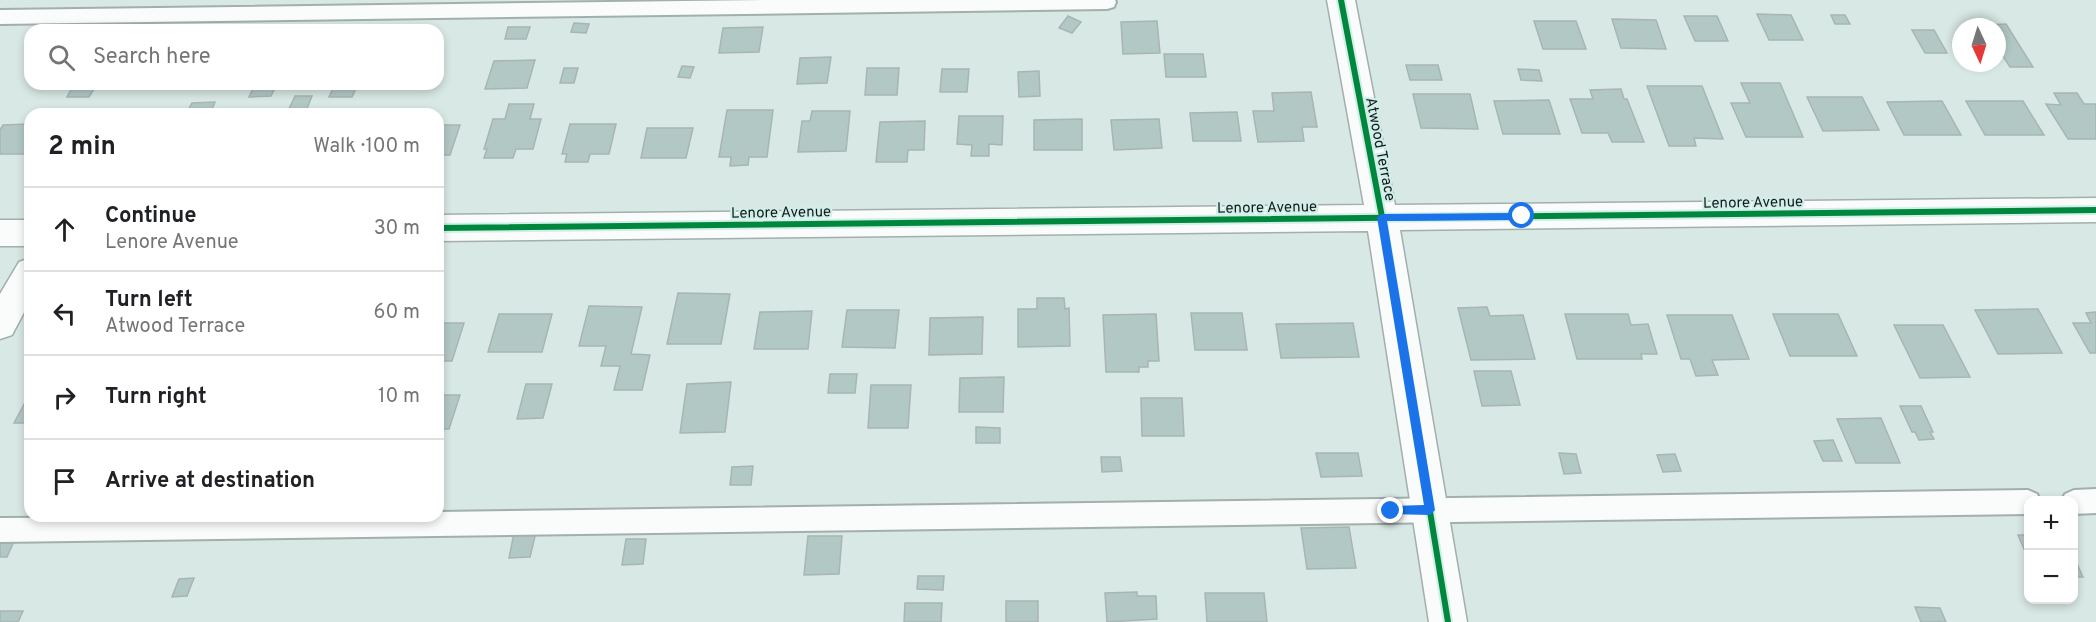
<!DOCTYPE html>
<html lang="en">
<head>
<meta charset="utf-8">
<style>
  :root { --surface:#fff; --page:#f6f6f6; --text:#202124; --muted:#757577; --line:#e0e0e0 }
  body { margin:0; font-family:Overpass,sans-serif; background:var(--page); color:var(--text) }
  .controls { position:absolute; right:18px; bottom:18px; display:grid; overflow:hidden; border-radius:12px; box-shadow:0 3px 9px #0003 }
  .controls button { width:54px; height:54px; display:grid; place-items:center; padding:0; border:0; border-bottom:2px solid var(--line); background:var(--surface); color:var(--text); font:30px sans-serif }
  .compass { position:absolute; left:1952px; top:18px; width:54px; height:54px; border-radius:50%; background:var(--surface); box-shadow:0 3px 9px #0003; rotate:176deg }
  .stop { position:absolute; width:18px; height:18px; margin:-14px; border:4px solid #1a73e8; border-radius:50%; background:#fff }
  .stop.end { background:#1a73e8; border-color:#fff; box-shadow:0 2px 6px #0008 }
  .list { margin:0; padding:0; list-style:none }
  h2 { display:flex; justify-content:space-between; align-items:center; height:78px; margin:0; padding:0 24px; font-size:26px }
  h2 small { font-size:20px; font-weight:400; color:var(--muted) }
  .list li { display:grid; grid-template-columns:39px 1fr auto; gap:18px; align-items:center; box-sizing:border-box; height:84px; padding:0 24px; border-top:2px solid var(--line) }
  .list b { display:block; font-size:22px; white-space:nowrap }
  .list p { margin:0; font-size:20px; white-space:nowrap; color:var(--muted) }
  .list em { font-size:20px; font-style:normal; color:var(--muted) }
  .icon { flex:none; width:33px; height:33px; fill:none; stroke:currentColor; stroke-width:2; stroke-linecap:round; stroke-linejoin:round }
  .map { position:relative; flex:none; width:2096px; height:622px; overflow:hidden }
  .search { position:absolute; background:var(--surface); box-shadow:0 3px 9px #0003; left:24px; top:24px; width:420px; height:66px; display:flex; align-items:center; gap:15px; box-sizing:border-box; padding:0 21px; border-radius:18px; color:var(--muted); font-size:22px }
  .panel { position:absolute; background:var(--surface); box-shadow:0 3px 9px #0003; left:24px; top:108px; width:420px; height:414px; border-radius:18px }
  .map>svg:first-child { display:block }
  .building { fill:#b2c8c5; stroke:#a8b5b2; stroke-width:1.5 }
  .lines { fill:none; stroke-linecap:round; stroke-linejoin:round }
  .lane-casing { stroke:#a2afac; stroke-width:4 }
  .street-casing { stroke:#a2afac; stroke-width:3 }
  .lane { fill:#f9fcfb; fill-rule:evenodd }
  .street { fill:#f9fcfb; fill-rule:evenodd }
  .cycleway-casing { stroke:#d2eee9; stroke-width:10 }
  .cycleway { stroke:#00873e; stroke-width:6 }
  .route { fill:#1a73e8 }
  .labels { text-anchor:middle; stroke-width:4.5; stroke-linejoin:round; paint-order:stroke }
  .street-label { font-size:15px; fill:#101a19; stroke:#d2eee9 }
</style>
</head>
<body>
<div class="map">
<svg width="2096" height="622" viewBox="0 0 2096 622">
  <rect width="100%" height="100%" fill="#d8e8e5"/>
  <g class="building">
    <polygon points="1757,14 1791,15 1803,40 1769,40"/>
    <polygon points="1831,15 1845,15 1850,24 1835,24"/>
    <polygon points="1068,16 1081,22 1072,33 1059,28"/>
    <polygon points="1684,16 1717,16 1728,41 1695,41"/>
    <polygon points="1612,19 1656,20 1666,49 1621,48"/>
    <polygon points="1157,21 1160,53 1123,54 1121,22"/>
    <polygon points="1534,21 1576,21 1586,49 1543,49"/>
    <polygon points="574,23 589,24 586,33 571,32"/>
    <polygon points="2006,24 2033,67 2010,67 1997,47 1997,27 1985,27 1983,25"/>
    <polygon points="508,27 530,27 526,39 505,39"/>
    <polygon points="763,27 759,52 719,53 723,28"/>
    <polygon points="1912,30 1934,30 1947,53 1925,53"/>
    <polygon points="1164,54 1203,54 1206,77 1166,77"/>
    <polygon points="831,57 827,83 797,84 800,58"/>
    <polygon points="535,60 527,88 485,89 494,61"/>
    <polygon points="1406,65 1438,65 1442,80 1410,80"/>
    <polygon points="682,66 694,67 690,78 678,77"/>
    <polygon points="564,68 578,68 574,83 560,83"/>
    <polygon points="867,68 899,68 897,95 865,95"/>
    <polygon points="942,69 969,69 967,92 940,92"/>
    <polygon points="1518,69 1539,70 1542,81 1521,80"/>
    <polygon points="1039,71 1040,96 1019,97 1018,72"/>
    <polygon points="1741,83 1780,83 1803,137 1746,137 1731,103 1750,103"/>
    <polygon points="74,84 97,84 89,97 67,97"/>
    <polygon points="255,84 277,84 271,96 249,97"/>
    <polygon points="335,84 358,84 352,97 329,97"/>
    <polygon points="1647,86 1702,86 1723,139 1694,138 1696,146 1669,146"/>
    <polygon points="1621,89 1624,99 1627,99 1644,142 1612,142 1608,133 1582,133 1570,99 1593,99 1590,90"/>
    <polygon points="1311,92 1317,127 1302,127 1304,141 1258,142 1253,111 1274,111 1272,93"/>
    <polygon points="2054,93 2077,93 2084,104 2096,104 2096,139 2068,139 2046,104 2061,105"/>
    <polygon points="1413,94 1470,94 1478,129 1421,128"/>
    <polygon points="295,96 312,96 306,111 288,111"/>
    <polygon points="1807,97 1862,97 1879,130 1823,131"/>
    <polygon points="1549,100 1560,134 1503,134 1494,101"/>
    <polygon points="1942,101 1961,135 1904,135 1887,102"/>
    <polygon points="1966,101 2023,101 2044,135 1985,135"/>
    <polygon points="215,102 210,114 186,114 192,103"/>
    <polygon points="509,104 534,104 530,119 541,119 533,149 516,149 513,158 484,158 487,149 484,149 493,119 505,119"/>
    <polygon points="727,110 773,110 767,157 749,157 748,165 730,166 731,157 719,157"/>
    <polygon points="812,111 850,111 846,151 798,152 802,121 810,121"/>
    <polygon points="1237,112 1241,141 1193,141 1190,113"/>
    <polygon points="959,116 1003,116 1002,145 989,144 989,156 971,156 972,145 957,144"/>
    <polygon points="1082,119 1082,150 1034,150 1034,120"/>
    <polygon points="1159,119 1162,148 1114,150 1111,120"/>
    <polygon points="925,121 924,150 908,150 907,162 876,162 880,122"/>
    <polygon points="30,124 30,154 0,154 0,130 3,125"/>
    <polygon points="570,124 616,124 609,154 590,154 588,162 565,162 567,154 562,154"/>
    <polygon points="438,125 460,125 450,155 438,155"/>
    <polygon points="647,128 693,128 686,158 641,158"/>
    <polygon points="678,293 730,294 721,344 667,344"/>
    <polygon points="1037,298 1064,298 1065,309 1069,308 1070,346 1018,347 1018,309 1037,309"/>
    <polygon points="589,306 642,307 631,354 650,355 642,390 614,390 620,366 601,366 606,346 579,346"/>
    <polygon points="1487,307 1490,316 1523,315 1535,359 1471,360 1458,308"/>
    <polygon points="2038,309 2062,353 1998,354 1975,310"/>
    <polygon points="847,310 899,310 895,348 842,347"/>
    <polygon points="812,311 808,349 754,349 760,312"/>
    <polygon points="2096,312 2096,353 2090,353 2073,323 2091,323 2086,313"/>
    <polygon points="1191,313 1242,313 1247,350 1195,350"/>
    <polygon points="499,314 552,314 542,352 488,352"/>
    <polygon points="1156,314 1159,361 1148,361 1148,367 1139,367 1139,372 1106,372 1103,315"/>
    <polygon points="1565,314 1628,314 1631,325 1648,324 1657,354 1641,354 1642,359 1577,359"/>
    <polygon points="1773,314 1838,314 1857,356 1790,356"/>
    <polygon points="1667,315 1732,315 1749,359 1712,360 1718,375 1696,376 1690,359 1681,359"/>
    <polygon points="983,317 982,354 929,355 930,318"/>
    <polygon points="438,323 464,323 452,361 438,361"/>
    <polygon points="1353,323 1359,357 1281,358 1276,324"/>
    <polygon points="1894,325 1943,325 1970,377 1920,378"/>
    <polygon points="1474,371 1511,371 1520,405 1482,406"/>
    <polygon points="830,374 857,374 855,393 828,393"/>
    <polygon points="1004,377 1003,412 959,412 960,378"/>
    <polygon points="731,382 725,432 680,433 687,384"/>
    <polygon points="526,384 552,384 543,418 517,419"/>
    <polygon points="871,385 911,385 908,428 868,428"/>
    <polygon points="30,393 30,423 14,423"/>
    <polygon points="438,395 460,395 449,429 438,429"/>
    <polygon points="1141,398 1182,398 1184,436 1142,436"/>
    <polygon points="1900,406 1921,406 1933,432 1930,432 1934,439 1919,440 1915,432 1912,432"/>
    <polygon points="1881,418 1900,463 1856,463 1837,419"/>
    <polygon points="976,427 1000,428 1000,443 976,443"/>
    <polygon points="1833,440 1842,461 1823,461 1814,441"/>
    <polygon points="1316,453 1358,453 1362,476 1321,477"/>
    <polygon points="1559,453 1576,454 1581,473 1564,474"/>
    <polygon points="1675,454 1681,471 1663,472 1657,455"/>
    <polygon points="1101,457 1120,457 1122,471 1102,472"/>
    <polygon points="753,466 751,485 730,485 732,467"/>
    <polygon points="1349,527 1356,568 1307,569 1301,528"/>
    <polygon points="536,532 530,557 509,558 514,533"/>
    <polygon points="2018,535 2028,535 2028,558"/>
    <polygon points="808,536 842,536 839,574 804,575"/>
    <polygon points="0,539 15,539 7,557 0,557"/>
    <polygon points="626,539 646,539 643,564 622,565"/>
    <polygon points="2074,557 2083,577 2074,577"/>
    <polygon points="918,576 944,576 943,590 917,589"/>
    <polygon points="194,578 187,596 172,597 179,579"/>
    <polygon points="1137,592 1137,596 1156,596 1157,619 1107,622 1105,593"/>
    <polygon points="1205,593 1264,593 1267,622 1207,622"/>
    <rect x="1006" y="601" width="32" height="21"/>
    <polygon points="905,603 942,603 941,622 904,622"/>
    <polygon points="1915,607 1940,608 1946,622 1921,622"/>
    <polygon points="0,611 23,611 18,622 0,622"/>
  </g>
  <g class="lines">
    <defs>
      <g id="lane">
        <polygon points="764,0 1115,0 1116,2 1114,7 1107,9 0,24 0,10"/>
        <polygon points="2096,489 2096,513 2074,514 2074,500 2062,500 2065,494 2074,490"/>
        <polygon points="2028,490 2037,494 2040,500 2028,500 2028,514 0,542 0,518 438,516 438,512"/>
      </g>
      <g id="street">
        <polygon points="1327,0 1355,0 1395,205 2096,198 2096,222 1400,230 1467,622 1429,622 1368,231 438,241 438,215 1364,205"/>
        <rect x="0" y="220" width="30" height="26"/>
        <polygon points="30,258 30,301 12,335 0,339 0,294 19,262"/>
      </g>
    </defs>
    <use href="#lane" class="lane-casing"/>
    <use href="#street" class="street-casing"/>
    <use href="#lane" class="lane"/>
    <use href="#street" class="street"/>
    <defs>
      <g id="cycleway">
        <polyline points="1341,0 1382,217 1448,622"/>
        <polyline points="438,228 2096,210"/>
      </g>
    </defs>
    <use href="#cycleway" class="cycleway-casing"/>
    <use href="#cycleway" class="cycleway"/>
  </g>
  <polygon class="route" points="1522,213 1526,216 1522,220 1387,221 1435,510 1430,515 1387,514 1386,511 1391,506 1424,505 1377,217 1382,214"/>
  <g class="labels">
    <g class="street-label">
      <text transform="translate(1381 149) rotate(79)" y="5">Atwood Terrace</text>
      <text transform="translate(1753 202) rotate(-1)" y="5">Lenore Avenue</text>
      <text transform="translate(1267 207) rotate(-1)" y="5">Lenore Avenue</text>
      <text transform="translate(781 212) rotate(-1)" y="5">Lenore Avenue</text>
    </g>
  </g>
</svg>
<div class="controls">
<button>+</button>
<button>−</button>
</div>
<svg class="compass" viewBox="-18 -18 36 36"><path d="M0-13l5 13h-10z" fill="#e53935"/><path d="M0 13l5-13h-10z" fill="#757577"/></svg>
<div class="stop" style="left:1522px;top:216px"></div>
<div class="stop end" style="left:1391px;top:511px"></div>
<div class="search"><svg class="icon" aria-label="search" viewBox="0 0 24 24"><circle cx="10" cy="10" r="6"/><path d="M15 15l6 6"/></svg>Search here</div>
<section class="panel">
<h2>2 min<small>Walk · 100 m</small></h2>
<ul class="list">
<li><svg class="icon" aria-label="ahead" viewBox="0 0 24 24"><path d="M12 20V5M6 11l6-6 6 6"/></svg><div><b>Continue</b><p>Lenore Avenue</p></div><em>30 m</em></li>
<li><svg class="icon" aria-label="left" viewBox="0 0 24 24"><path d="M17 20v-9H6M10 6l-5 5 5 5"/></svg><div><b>Turn left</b><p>Atwood Terrace</p></div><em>60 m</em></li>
<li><svg class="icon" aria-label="right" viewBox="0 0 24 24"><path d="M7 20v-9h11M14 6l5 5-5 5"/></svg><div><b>Turn right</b></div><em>10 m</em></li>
<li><svg class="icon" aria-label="arrive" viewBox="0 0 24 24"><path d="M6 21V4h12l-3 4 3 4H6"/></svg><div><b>Arrive at destination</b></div></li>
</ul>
</section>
</div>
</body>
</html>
